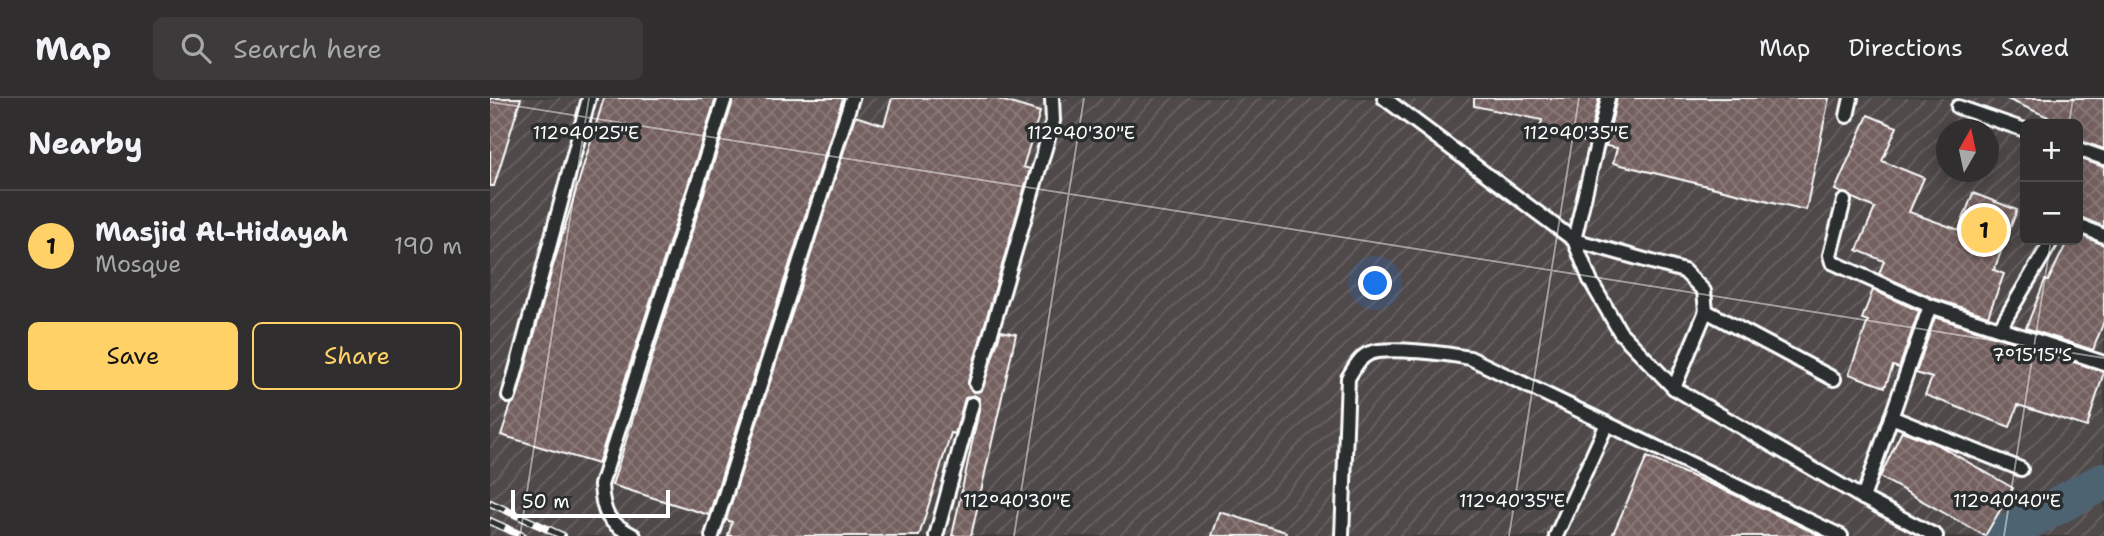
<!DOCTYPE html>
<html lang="en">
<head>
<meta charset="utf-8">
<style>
  :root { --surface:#302e2e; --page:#3c3a3a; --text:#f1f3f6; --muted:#a8a8aa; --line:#4b4a4a; --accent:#ffd166 }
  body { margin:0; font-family:"Shantell Sans",sans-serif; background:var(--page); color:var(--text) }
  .controls { position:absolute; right:21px; top:21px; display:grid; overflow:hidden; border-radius:10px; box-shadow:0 4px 18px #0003 }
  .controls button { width:63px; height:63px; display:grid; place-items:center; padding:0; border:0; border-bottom:2px solid var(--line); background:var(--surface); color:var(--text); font:35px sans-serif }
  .compass { position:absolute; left:1446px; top:21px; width:63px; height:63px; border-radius:50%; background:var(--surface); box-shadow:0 4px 18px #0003; rotate:9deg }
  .scale { position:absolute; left:21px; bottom:18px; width:159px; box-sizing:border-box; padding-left:7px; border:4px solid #fff; border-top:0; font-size:19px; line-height:24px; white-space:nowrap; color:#fff; -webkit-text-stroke:5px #2a2d2e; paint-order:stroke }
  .you { position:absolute; left:886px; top:186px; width:24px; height:24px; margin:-18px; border:5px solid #fff; border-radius:50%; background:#1a73e8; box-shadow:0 0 0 10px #1a73e833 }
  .badge { display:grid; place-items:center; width:46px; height:46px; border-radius:50%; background:var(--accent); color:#111; font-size:23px; font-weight:700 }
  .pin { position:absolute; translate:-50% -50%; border:4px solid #fff; box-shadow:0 2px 7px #0006 }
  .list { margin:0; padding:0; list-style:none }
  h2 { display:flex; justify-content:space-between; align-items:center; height:91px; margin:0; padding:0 28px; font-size:30px }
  h2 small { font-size:23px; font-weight:400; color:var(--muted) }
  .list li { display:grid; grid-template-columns:46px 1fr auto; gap:21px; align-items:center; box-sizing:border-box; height:112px; padding:0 28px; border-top:2px solid var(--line) }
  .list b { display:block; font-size:26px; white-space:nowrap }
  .list p { margin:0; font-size:23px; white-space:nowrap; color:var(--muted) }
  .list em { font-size:23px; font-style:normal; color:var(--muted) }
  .actions { display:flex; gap:14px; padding:21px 28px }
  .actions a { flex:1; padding:16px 0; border:2px solid var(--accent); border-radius:10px; text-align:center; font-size:24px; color:var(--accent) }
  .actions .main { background:var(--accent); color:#111 }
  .icon { flex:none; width:38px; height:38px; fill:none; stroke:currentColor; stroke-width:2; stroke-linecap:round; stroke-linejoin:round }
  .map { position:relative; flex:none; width:1614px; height:438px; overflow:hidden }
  header { display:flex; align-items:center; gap:42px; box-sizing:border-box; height:98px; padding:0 35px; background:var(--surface); border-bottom:2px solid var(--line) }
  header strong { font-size:33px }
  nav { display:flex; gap:38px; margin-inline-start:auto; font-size:24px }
  .search { width:490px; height:63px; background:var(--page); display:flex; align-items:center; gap:18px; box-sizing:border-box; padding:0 24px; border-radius:10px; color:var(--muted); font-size:26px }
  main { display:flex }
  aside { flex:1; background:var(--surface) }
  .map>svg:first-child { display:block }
  .industrial { fill:url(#industrial-furrows); fill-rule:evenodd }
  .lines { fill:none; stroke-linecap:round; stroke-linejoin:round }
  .river { stroke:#4e6371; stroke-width:38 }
  .building { fill:url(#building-cross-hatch); stroke:#fff; stroke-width:2 }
  .lane-casing { stroke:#fff; stroke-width:18 }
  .lane { stroke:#2a2d2e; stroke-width:12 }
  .rail-casing { stroke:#fff; stroke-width:8 }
  .rail { stroke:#2a2d2e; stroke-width:5; stroke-dasharray:16; stroke-linecap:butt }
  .ticks { fill:none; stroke:#fff; stroke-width:2; stroke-opacity:0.45 }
  .ticks-label { font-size:18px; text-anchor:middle; fill:#fff; stroke:#2a2d2e; stroke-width:7; stroke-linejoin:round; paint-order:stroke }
</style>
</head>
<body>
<header>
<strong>Map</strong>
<div class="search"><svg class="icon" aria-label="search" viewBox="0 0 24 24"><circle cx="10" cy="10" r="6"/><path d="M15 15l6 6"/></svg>Search here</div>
<nav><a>Map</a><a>Directions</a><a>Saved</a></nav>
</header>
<main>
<aside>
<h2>Nearby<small></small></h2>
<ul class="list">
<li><span class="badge">1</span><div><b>Masjid Al-Hidayah</b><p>Mosque</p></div><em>190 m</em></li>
</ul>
<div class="actions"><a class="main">Save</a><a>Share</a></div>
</aside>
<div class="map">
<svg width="1614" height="438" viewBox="0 0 1614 438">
  <defs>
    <pattern id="industrial-furrows" width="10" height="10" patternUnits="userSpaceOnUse" patternTransform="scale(1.75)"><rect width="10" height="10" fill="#504848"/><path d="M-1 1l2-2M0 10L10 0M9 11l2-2" fill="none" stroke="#6a6363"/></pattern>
    <pattern id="building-cross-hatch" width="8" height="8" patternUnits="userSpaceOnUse" patternTransform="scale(1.75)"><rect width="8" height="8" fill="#746160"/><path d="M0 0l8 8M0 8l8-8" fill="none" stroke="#897978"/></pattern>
  </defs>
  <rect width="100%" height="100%" fill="#403d3d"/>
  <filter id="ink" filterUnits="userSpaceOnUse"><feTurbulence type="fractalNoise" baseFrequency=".0143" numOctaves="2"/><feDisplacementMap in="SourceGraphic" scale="14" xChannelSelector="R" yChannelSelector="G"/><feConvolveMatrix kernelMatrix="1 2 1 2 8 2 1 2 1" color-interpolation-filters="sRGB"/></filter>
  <g filter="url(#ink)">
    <path class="industrial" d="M 0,0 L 1614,0 L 1614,438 L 0,438 ZM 1535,26 L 1588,26 L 1588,142 L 1535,142 ZM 1456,32 L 1498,32 L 1498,74 L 1456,74 Z"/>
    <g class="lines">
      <polyline class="river" points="1510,438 1614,383"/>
    </g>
    <g class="building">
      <polygon points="0,0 31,0 4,88 0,88"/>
      <polygon points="114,0 226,0 108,366 11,337 21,307 27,300 63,168"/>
      <polygon points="244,0 353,0 219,417 122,387"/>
      <polygon points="402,0 504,0 550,14 533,69 540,71 478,284 483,294 492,292 511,233 526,236 481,438 462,438 490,308 489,300 484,297 475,300 465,336 461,335 429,438 238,438 242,424 236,422 365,18 394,27"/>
      <polygon points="984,0 1109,0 1098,44 1049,35 1052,22 984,8"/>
      <polygon points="1127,0 1339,0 1316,112 1123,65 1127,50 1116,48"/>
      <polygon points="1515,0 1614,0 1614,51 1588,42 1588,26 1574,26"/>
      <polygon points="1378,17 1407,29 1392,63 1434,80 1419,114 1469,132 1483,95 1527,112 1504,172 1514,176 1498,218 1443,200 1389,176 1394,163 1367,152 1385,110 1345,92"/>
      <polygon points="1588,60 1614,69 1614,129 1588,118"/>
      <polygon points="1588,136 1614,147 1614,223 1603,252 1536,230 1555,182 1558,183 1578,142 1588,142"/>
      <polygon points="1383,192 1429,213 1409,270 1403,268 1395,289 1359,276 1378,223 1372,221"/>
      <polygon points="1445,219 1614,274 1597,329 1528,307 1520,329 1435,297 1442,280 1426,275"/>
      <polygon points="1412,333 1448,347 1523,390 1495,438 1390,379"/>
      <polygon points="1157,359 1243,396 1331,438 1122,438"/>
      <polygon points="730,414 796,434 795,438 722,438"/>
    </g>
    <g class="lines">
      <defs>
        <g id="lane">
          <polyline points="894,0 1084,142 1100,182 1130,234 1184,290"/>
          <polyline points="1118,0 1084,142 1194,173 1214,193 1216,213 1184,290 1373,400 1446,438"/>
          <polyline points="1468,9 1535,32"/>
          <polyline points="1357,18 1361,0"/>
          <polyline points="1588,51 1614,60"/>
          <polyline points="1354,103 1340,157 1342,164 1440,208 1373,400"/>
          <polyline points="1588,127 1614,138"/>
          <polyline points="1440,208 1614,265"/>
          <polyline points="1216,213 1344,281"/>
          <polyline points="1510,230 1562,142"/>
          <polyline points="486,286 563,23 562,0"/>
          <polyline points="19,298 99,0"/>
          <polyline points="1401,319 1531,371"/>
          <path d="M 144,438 C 118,424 113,418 111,387 L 235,0"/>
          <polyline points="222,438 362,0"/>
          <polyline points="446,438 482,306"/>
          <path d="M 852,438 L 858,280 C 864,271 869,259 880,255 C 898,248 959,256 980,260 L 1351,438"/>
          <polyline points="1066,438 1116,328"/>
        </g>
      </defs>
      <use href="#lane" class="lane-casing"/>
      <use href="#lane" class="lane"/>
      <defs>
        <g id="rail">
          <polyline points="0,405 73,438"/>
          <polyline points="0,423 33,438"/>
        </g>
      </defs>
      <use href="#rail" class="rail-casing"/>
      <use href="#rail" class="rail"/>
    </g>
  </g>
  <path class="ticks" d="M 0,4 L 1614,260M 1579,26 L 1583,0M 30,438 L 99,0M 524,438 L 594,0M 1019,438 L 1089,0M 1514,438 L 1561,142"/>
  <g class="ticks-label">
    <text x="96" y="41">112°40'25"E</text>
    <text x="591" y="41">112°40'30"E</text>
    <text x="1086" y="41">112°40'35"E</text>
    <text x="1542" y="263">7°15'15"S</text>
    <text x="527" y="409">112°40'30"E</text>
    <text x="1022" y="409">112°40'35"E</text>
    <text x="1517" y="409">112°40'40"E</text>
  </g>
</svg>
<div class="controls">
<button>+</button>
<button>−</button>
</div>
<svg class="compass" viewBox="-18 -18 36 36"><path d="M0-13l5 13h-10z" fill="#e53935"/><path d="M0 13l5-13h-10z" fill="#a8a8aa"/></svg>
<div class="scale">50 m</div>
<div class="you"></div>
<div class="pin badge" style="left:1494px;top:132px">1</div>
</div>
</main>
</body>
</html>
